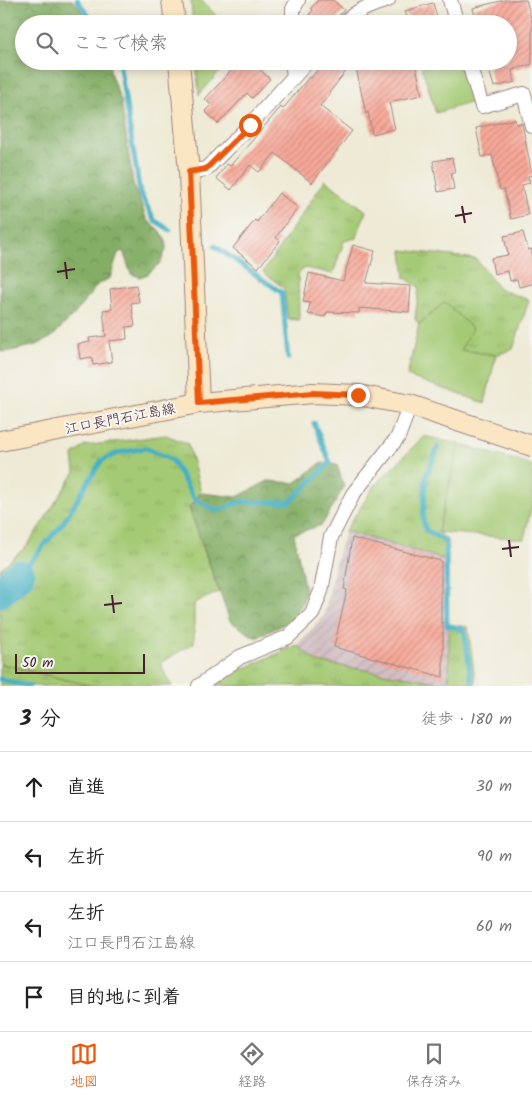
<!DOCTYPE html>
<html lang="ja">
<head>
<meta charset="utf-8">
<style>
  :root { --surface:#fff; --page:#f6f6f6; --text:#202124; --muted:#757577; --line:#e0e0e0; --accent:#ea580c }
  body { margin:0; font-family:Kalam,"Klee One",sans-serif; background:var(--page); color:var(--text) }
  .scale { position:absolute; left:15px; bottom:12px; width:130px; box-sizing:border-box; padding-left:5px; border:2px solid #4a1f2b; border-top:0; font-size:14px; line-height:18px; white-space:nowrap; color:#4a1f2b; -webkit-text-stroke:4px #f6f6f2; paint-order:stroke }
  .stop { position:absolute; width:15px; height:15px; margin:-11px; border:4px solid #ea580c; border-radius:50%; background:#fff }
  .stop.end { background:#ea580c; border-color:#fff; box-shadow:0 1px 5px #0008 }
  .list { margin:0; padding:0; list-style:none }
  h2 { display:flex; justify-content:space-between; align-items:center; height:65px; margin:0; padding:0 20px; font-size:21px }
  h2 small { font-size:16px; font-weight:400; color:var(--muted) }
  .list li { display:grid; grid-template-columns:32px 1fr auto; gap:15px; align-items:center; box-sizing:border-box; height:70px; padding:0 20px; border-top:1px solid var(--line) }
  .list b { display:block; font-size:19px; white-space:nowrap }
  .list p { margin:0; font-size:16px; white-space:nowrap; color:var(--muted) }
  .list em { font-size:16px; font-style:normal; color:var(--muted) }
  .icon { flex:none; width:28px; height:28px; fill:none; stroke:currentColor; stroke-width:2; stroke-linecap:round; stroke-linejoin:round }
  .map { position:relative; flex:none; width:532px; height:686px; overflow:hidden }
  .search { position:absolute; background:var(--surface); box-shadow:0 2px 8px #0003; left:15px; right:15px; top:15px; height:55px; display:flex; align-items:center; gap:12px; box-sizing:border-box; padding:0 18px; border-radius:28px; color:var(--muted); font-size:19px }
  .sheet { height:345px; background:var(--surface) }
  nav { display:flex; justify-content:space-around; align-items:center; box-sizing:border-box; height:70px; border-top:1px solid var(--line); background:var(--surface); font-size:14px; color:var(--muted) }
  nav a { display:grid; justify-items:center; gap:2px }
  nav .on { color:var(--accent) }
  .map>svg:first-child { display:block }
  .industrial { fill:url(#industrial-furrows) }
  .grass { fill:url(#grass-tufts); stroke:#787450 }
  .forest { fill:url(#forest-crowns); stroke:#676648 }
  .wetland { fill:url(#wetland-marsh); stroke:#787450 }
  .garden { fill:#a5ca74; stroke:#787450 }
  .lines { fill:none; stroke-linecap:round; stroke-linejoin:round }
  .stream { stroke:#44b0c3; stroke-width:5 }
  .river { stroke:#44b0c3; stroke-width:31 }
  .building { fill:url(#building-hatch) }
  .street-casing { stroke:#9c8480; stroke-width:16 }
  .secondary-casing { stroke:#9c8480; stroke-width:22 }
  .street { stroke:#fff; stroke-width:14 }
  .secondary { stroke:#fbe6c4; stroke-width:20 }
  .route { stroke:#ea580c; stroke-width:6 }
  .ticks { fill:none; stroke:#4a1f2b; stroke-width:2 }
  .labels { text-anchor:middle; stroke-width:4; stroke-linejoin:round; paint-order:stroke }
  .street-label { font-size:14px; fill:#4a1f2b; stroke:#f6f6f2 }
</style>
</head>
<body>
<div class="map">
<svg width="532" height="686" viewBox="0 0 532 686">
  <defs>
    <pattern id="industrial-furrows" width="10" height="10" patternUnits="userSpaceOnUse" patternTransform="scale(1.25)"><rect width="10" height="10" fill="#d2bec3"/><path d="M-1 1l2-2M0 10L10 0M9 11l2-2" fill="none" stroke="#b6a3a8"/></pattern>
    <pattern id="grass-tufts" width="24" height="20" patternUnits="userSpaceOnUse" patternTransform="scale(1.25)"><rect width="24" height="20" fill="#a5ca74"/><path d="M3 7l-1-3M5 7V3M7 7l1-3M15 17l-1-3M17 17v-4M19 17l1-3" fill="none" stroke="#90ad65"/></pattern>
    <pattern id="forest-crowns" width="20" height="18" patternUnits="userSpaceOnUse" patternTransform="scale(1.25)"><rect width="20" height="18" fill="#84ae66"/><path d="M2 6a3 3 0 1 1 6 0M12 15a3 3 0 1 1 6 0" fill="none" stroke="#6e8d54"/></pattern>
    <pattern id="wetland-marsh" width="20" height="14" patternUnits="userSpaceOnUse" patternTransform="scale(1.25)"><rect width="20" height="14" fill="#a5ca74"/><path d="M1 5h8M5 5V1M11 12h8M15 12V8" fill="none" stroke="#90ad65"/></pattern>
    <pattern id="building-hatch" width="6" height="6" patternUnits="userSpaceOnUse" patternTransform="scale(1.25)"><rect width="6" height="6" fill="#f8a999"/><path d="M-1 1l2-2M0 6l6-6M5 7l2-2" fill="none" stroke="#cb897d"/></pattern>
  </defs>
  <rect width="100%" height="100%" fill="#f6f6f2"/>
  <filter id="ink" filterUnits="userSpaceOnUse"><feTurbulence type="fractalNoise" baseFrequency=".02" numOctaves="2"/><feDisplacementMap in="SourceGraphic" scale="10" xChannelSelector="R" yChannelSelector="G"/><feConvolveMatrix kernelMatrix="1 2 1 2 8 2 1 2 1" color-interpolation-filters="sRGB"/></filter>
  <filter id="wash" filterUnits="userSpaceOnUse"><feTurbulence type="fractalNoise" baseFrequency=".0096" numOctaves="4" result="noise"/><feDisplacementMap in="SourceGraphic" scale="20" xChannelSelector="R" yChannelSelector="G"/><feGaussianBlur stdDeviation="1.12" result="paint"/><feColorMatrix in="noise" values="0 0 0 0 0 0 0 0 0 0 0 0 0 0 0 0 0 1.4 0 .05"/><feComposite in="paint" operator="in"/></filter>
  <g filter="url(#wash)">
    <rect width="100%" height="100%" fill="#eeead5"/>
    <polygon class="industrial" points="345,531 448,560 449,684 317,662 297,645 324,616 335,564"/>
    <g class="grass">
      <polygon points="191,0 201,0 224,24 193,24"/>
      <polygon points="196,61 229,61 199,95"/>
      <polygon points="325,180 366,211 356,238 344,241 333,274 305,268 298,274 299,320 288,319 284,288 263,272"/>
      <polygon points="402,250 476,259 499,289 529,300 513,349 496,355 461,350 445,302 419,324 415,319 419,287 405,278"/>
      <polygon points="166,435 188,444 201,493 189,508 219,592 194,603 194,643 160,663 172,686 92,686 0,664 0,569 27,546 75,472 73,455 85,446"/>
      <polygon points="424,436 459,444 438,531 448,541 448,560 345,531 375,485"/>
      <polygon points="449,624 468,627 476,686 218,686 229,675 297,645 317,662 449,684"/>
    </g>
    <g class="forest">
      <polygon points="0,0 72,0 79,7 89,24 24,24 24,61 109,61 111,75 121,101 133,183 147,220 159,230 166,241 166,250 160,263 148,274 140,277 131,274 123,251 118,253 110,278 98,284 74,315 52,337 37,345 6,352 0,351"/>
      <polygon points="321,463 337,465 344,487 322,525 294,534 306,595 294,619 256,638 230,621 189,508 201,493 237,497 268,481 295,483"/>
    </g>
    <polygon class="wetland" points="0,664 92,686 0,686"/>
    <g class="garden">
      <polygon points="431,61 459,61 472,102 436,113 421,64"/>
      <polygon points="445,302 472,328 461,350 496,355 485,403 407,376 419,324"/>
      <polygon points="459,444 532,465 532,503 524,539 438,532"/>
    </g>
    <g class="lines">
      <g class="stream">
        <polyline points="77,0 95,24"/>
        <polyline points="154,24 157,21"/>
        <polyline points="119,61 140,193 154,220 170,230"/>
        <polyline points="215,246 282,293 288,358"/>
        <polyline points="438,447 426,476 423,520 426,530 446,542 447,625 464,630 472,686"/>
        <polyline points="19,575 63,523 101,461 118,453 146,448 172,460 195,500 217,511 239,502 290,502 330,463 314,423"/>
        <polyline points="0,679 29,686"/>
      </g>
      <polyline class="river" points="0,592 19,575"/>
    </g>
    <g id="blocks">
      <g class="building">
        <polygon points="318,0 333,0 344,10 331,24 318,24 309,15 313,10 311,8"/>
        <polygon points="504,0 526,0 532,22 532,64 512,70 515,82 494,87 488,66 508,61 508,24 477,24 473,8"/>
        <polygon points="433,3 439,24 409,24 405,11"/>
        <polygon points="240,61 251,61 270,79 252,98 247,93 218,124 205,111 211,105 205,99"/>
        <polygon points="324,61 354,61 329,93 330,94 320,106 352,131 312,183 275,153 259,172 250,165 231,190 216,178 227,164 230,166 281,107 283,109 309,77 311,78"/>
        <polygon points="386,61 415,61 422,95 389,102 395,129 372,134 368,112 366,114 356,68"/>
        <polygon points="515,119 516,124 522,123 532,175 528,176 530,183 522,185 528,215 511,219 504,189 500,190 492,155 482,157 476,128"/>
        <polygon points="452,158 455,172 451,173 454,189 438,192 433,161"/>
        <polygon points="279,193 298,208 276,237 280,241 258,268 233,248 255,220 257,222"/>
        <polygon points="523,232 528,250 532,249 532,284 519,287 517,279 510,281 508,271 494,274 491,258 508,255 504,236"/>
        <polygon points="353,245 375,251 366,283 411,286 409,312 359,308 359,313 327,312 325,317 308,314 310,303 303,302 309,273 343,281"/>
        <polygon points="136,285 139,302 131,303 135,326 126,327 127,339 109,341 112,362 93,365 92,357 80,359 78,344 90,342 89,338 106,336 103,310 112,309 110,289"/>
        <polygon points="352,538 441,561 441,622 443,623 443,677 334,647 347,590 344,589"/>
      </g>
    </g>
  </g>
  <g filter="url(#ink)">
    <use href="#blocks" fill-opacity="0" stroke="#9c8480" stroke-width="1"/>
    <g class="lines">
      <defs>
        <g id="street">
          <polyline points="450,0 457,24"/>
          <polyline points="293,24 293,9 298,0"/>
          <path d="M 343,24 C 355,11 371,5 388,0"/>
          <polyline points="292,61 294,76"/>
          <polyline points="468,61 482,106 524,94 532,126"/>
          <polyline points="189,172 206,169 250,125 308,61"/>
          <polyline points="199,686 240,657 288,637 312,614 321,591 331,537 353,494 398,437 410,405"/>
        </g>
        <g id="secondary">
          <polyline points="172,0 175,24"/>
          <polyline points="179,61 189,172 199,403"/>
          <polyline points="0,441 199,403 313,393 358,395 410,405 532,446"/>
        </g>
      </defs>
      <use href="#street" class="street-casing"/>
      <use href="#secondary" class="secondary-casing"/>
      <use href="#street" class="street"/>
      <use href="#secondary" class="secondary"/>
    </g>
  </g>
  <g class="lines" filter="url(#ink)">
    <polyline class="route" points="250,125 206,169 189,172 199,403 313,393 358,395"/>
  </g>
  <path class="ticks" d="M 462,206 L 465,223M 455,216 L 472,213M 65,262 L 67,279M 57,272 L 75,269M 509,540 L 511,557M 502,549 L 519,547M 112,595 L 114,613M 104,605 L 122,603"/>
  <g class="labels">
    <g class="street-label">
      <text transform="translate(120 418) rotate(-11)" y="5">江口長門石江島線</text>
    </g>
  </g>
</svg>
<div class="scale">50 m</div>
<div class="stop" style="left:250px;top:125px"></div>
<div class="stop end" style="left:358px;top:395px"></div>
<div class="search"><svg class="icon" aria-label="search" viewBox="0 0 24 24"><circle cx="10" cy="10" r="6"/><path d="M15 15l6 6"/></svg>ここで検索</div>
</div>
<section class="sheet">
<h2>3 分<small>徒歩 · 180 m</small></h2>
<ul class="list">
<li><svg class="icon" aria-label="ahead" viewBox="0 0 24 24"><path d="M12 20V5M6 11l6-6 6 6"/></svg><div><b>直進</b></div><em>30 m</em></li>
<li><svg class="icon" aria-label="left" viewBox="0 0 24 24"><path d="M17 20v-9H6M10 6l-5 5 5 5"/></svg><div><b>左折</b></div><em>90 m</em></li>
<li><svg class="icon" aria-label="left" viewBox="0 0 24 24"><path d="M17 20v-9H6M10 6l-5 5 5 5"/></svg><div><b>左折</b><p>江口長門石江島線</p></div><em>60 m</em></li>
<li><svg class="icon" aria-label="arrive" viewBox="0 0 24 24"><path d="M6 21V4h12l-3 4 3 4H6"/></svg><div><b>目的地に到着</b></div></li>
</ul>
</section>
<nav>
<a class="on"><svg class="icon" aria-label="map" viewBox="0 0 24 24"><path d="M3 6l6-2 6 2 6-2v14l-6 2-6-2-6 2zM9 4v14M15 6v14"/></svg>地図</a>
<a><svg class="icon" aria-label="directions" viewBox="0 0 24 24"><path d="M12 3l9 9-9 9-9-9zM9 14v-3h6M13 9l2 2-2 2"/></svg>経路</a>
<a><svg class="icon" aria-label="saved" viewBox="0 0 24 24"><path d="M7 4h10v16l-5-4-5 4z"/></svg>保存済み</a>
</nav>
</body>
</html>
